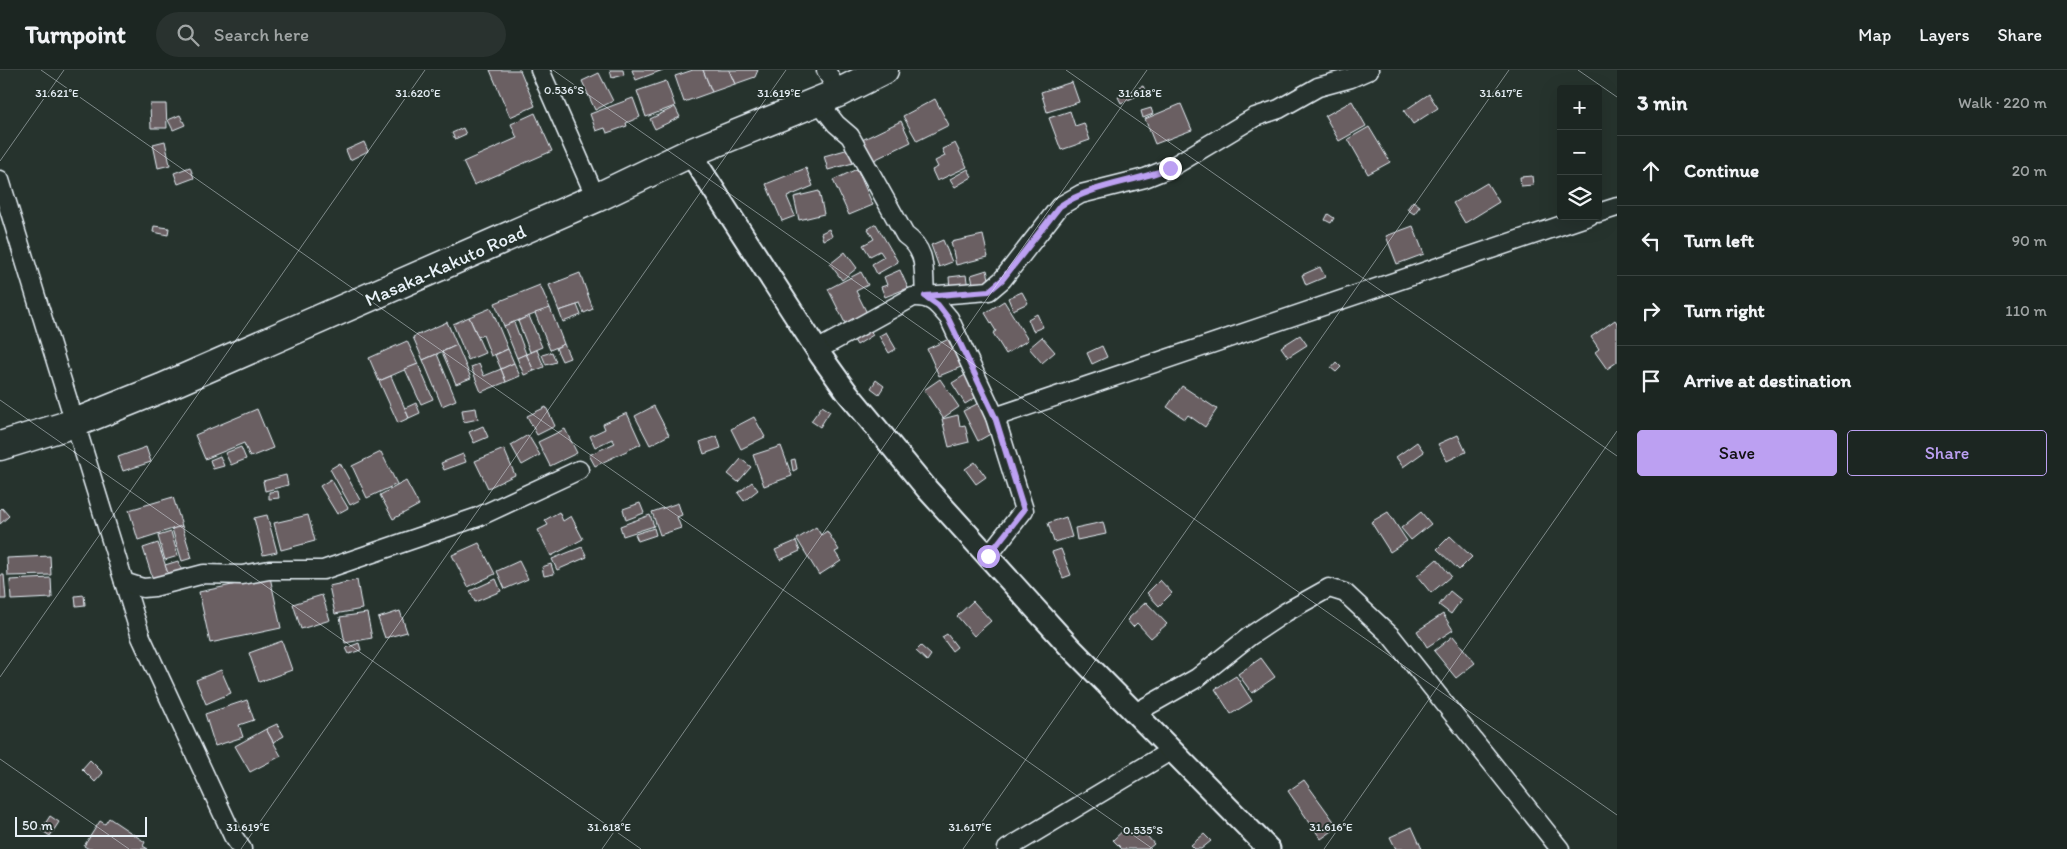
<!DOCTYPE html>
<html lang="en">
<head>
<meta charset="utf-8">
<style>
  :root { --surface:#1c2622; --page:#29322f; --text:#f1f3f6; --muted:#a0a5a5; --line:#3a4340; --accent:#bca0f2 }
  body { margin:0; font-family:Itim,sans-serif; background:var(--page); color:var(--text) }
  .controls { position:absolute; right:15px; top:15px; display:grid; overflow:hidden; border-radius:5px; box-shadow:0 5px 20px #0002 }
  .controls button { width:45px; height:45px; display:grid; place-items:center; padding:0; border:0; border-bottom:1px solid var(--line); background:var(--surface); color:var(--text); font:25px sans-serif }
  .scale { position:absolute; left:15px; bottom:12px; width:132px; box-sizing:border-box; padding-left:5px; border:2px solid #e8f1f8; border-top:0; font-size:14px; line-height:18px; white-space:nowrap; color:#e8f1f8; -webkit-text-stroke:4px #26332d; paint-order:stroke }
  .stop { position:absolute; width:15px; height:15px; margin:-11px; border:4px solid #bca0f2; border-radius:50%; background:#fff }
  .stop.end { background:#bca0f2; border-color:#fff; box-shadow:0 1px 5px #0008 }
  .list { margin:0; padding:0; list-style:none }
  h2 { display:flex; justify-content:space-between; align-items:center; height:65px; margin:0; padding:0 20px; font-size:21px }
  h2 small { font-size:16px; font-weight:400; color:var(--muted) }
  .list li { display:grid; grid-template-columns:32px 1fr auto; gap:15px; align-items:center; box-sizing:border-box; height:70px; padding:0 20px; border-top:1px solid var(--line) }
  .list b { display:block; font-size:19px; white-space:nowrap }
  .list em { font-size:16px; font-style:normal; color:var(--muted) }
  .actions { display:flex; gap:10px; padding:15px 20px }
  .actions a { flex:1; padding:11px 0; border:1px solid var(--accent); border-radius:5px; text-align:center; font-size:18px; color:var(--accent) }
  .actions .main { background:var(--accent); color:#111 }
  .icon { flex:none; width:28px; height:28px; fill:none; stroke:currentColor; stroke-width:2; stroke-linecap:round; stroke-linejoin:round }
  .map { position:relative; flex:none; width:1617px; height:779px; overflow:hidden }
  header { display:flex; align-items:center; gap:30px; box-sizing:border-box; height:70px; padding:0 25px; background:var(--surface); border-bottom:1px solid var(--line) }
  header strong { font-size:24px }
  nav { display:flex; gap:28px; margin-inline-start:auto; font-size:18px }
  .search { width:350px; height:45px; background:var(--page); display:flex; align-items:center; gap:12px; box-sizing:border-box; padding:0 18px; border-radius:28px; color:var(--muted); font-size:19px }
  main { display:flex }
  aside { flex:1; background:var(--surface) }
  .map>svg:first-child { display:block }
  .building { fill:#6a5e62; stroke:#e8f1f8 }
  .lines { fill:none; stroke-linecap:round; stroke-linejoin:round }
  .minor-casing { stroke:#e8f1f8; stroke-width:21 }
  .tertiary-casing { stroke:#e8f1f8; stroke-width:25 }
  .trunk-casing { stroke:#e8f1f8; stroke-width:31 }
  .minor { stroke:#26332d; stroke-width:18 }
  .tertiary { stroke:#26332d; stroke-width:21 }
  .trunk { stroke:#26332d; stroke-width:28 }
  .route { stroke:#bca0f2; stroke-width:6 }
  .ticks { fill:none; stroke:#e8f1f8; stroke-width:1; stroke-opacity:0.45 }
  .labels { text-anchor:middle; stroke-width:4; stroke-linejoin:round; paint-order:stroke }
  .street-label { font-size:19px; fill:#e8f1f8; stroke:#26332d }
  .ticks-label { font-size:12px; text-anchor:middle; fill:#e8f1f8; stroke:#26332d; stroke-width:4; stroke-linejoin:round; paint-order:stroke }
</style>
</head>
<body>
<header>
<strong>Turnpoint</strong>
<div class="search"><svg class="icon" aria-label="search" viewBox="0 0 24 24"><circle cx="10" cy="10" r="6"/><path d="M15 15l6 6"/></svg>Search here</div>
<nav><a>Map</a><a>Layers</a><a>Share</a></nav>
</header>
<main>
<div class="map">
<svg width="1617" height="779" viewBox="0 0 1617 779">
  <rect width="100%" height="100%" fill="#26332d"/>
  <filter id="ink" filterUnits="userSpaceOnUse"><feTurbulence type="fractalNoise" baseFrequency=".02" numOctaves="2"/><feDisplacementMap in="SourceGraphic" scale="10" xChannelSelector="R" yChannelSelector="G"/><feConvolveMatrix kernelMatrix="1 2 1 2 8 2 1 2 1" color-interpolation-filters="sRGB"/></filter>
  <g filter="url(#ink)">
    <g class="building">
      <polygon points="490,0 520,0 535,36 510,47"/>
      <polygon points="610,0 623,0 624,5 612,8"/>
      <polygon points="632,0 663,0 636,10"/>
      <polygon points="693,0 703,0 712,22 684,32 675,6"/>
      <polygon points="703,0 729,0 735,14 712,22"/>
      <polygon points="729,0 758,0 755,7 735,14"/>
      <polygon points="599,3 613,31 595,40 582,11"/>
      <polygon points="666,11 675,36 646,47 637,21"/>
      <polygon points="1072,12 1079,32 1047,42 1041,22"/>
      <polygon points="1143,16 1146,22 1121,33 1118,27"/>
      <polygon points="1429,24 1438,38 1413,54 1404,41"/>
      <polygon points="633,28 640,47 626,53 627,56 607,63 605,58 596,61 590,44"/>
      <polygon points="935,29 949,55 917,71 903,46"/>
      <polygon points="1352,31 1366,56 1339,71 1325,46"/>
      <polygon points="150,34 166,34 167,58 151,58"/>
      <polygon points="1181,34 1192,60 1155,74 1145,49"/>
      <polygon points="675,37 680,47 655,59 650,49"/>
      <polygon points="1151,38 1153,44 1143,48 1141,41"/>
      <polygon points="1070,41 1075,56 1084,53 1090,70 1061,80 1049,48"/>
      <polygon points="535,43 552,81 474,115 463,92 517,68 511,54"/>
      <polygon points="180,45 185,55 173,60 168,50"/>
      <polygon points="901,51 911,72 872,91 862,70"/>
      <polygon points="1369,57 1390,92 1368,104 1348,69"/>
      <polygon points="463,58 466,64 455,69 452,63"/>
      <polygon points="165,71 170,95 158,98 153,74"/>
      <polygon points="364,72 368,81 350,90 346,80"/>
      <polygon points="955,73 967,97 937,111 932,100 938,97 935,91 945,86 942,79"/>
      <polygon points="849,79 853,93 828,100 824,86"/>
      <polygon points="190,97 194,108 178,114 174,103"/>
      <polygon points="806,98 813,116 787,127 795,146 782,151 766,114"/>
      <polygon points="857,99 873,135 849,145 833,110"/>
      <polygon points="968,99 972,107 955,117 950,109"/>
      <polygon points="1532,106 1533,115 1521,116 1520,107"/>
      <polygon points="1487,113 1499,132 1465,153 1453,133"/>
      <polygon points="819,121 824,144 799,150 794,127"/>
      <polygon points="1413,131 1420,136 1414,144 1407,139"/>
      <polygon points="1328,144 1334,148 1331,153 1325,150"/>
      <polygon points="876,154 898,192 877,204 872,194 884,187 880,181 870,186 863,175 874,169 868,159"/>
      <polygon points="154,156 169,158 168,165 153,162"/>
      <polygon points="1413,156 1424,184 1397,194 1386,166"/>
      <polygon points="829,159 832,166 823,170 821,163"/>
      <polygon points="983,165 988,187 956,195 951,172"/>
      <polygon points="943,170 952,192 939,197 931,175"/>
      <polygon points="845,182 857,198 842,210 830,194"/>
      <polygon points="1320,197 1325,207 1306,215 1302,205"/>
      <polygon points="900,200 908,218 885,227 881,217 887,215 884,207"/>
      <polygon points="987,200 990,213 974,218 971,205"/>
      <polygon points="861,202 868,215 856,221 868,245 846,255 828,219"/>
      <polygon points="580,203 593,239 584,243 580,234 559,241 549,215"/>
      <polygon points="966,205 968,218 950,220 949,207"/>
      <polygon points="540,215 550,238 504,256 495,233"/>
      <polygon points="1022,222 1028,233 1013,240 1008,228"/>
      <polygon points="1004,231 1028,270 1006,284 993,263 996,261 985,243"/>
      <polygon points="577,235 581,245 563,252 559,241"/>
      <polygon points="491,238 508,279 491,286 483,265 478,267 469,247"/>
      <polygon points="550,238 564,274 550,280 535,243"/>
      <polygon points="1037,244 1043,257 1033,261 1028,249"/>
      <polygon points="529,246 542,277 530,282 518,251"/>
      <polygon points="469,247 485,283 468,290 453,254"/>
      <polygon points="1615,250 1617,253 1617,292 1607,299 1595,282 1599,279 1591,267"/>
      <polygon points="447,252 457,275 423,290 413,267"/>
      <polygon points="514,252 526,284 517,288 504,256"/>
      <polygon points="867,255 873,265 857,275 851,265"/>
      <polygon points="886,262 896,279 889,283 879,266"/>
      <polygon points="1300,265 1307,275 1288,287 1281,277"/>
      <polygon points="1042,267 1055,282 1042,293 1029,278"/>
      <polygon points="949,269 961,297 939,306 927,279"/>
      <polygon points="407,271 418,294 379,311 369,288"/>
      <polygon points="564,274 570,288 562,291 556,278"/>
      <polygon points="457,275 471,308 456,314 442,282"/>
      <polygon points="1102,276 1107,287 1092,294 1087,283"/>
      <polygon points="508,279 514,293 501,299 495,285"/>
      <polygon points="537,280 544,297 534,301 526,284"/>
      <polygon points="552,282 556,292 546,295 542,285"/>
      <polygon points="437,284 456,330 442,336 423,290"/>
      <polygon points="526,284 534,301 524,305 517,288"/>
      <polygon points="1336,292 1341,297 1336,302 1331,298"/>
      <polygon points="514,293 520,306 506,312 501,299"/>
      <polygon points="418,294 433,329 421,334 405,299"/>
      <polygon points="479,294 484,306 501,299 506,312 481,322 471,297"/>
      <polygon points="965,305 978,326 965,334 952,313"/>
      <polygon points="391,306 409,348 398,353 379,311"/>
      <polygon points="940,309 959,337 943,348 924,320"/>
      <polygon points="876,310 884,316 879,324 871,318"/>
      <polygon points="1182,316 1217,339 1205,357 1188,345 1185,349 1167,337"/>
      <polygon points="416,333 420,343 409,348 405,338"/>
      <polygon points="979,333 994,362 978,371 963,341"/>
      <polygon points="654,336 669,365 650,375 635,346"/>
      <polygon points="822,336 830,341 820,357 811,351"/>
      <polygon points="546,337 555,356 537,365 527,346"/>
      <polygon points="476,338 478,349 464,352 462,340"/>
      <polygon points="257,339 273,378 250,387 244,373 205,389 195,365"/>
      <polygon points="627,343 641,374 595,396 589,385 615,373 612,369 595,377 590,366 605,359 603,354"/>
      <polygon points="958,345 960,356 965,355 969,372 949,377 942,349"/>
      <polygon points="754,347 765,367 741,379 731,359"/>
      <polygon points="483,356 488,367 474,373 469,362"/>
      <polygon points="565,359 577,383 550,396 538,372"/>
      <polygon points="528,365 540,385 522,395 511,375"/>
      <polygon points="1458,365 1466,382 1447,391 1438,374"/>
      <polygon points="717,366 721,378 704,384 700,372"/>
      <polygon points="1417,372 1424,382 1403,397 1396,387"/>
      <polygon points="781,376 792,406 764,416 753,385"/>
      <polygon points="146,377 151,392 123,401 118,387"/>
      <polygon points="241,377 246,389 231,395 225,383"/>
      <polygon points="504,379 515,405 488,418 475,391"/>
      <polygon points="381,382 397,414 367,428 352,396"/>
      <polygon points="463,384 466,392 444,400 441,393"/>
      <polygon points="220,386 224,396 213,399 210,390"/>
      <polygon points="741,389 751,397 738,412 728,404"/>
      <polygon points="795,389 797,399 793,401 791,390"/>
      <polygon points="975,392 986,407 976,414 965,399"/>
      <polygon points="340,393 360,430 350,435 330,399"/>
      <polygon points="286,405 288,415 265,421 263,411"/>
      <polygon points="331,409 348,438 337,444 320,416"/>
      <polygon points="406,411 419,435 393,449 380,425"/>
      <polygon points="752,412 758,420 744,431 738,423"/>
      <polygon points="278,421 279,428 269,429 269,422"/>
      <polygon points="173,427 182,456 138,470 129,440"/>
      <polygon points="640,433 644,443 626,450 623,439"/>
      <polygon points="678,433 682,445 677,447 681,458 660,465 652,442"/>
      <polygon points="2,438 9,446 0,454 0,440"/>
      <polygon points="559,442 563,451 571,446 583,469 551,486 538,460 548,455 545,450"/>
      <polygon points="1388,442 1407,471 1390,482 1371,452"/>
      <polygon points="1421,442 1431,454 1411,470 1401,458"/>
      <polygon points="267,445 277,482 263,485 254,448"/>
      <polygon points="308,445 315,471 281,480 274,453"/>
      <polygon points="650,445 654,456 623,466 620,456"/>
      <polygon points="1066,447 1072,467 1054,472 1048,453"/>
      <polygon points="1103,452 1106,464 1077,470 1075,458"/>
      <polygon points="182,456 192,488 182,491 172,459"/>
      <polygon points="816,457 821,465 827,461 839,480 835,482 841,491 819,505 797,469"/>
      <polygon points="654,458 656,465 638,471 635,464"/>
      <polygon points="171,462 178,486 165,490 158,466"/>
      <polygon points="1450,466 1472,487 1459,500 1437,479"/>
      <polygon points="796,471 800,481 780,490 775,480"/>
      <polygon points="158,473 169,506 153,510 143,478"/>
      <polygon points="479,473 495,504 468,517 452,485"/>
      <polygon points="582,477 587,487 557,500 552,489"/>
      <polygon points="1061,479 1071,505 1063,508 1052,482"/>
      <polygon points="50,486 51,505 8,506 7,488"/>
      <polygon points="1437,489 1451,506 1431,523 1417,506"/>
      <polygon points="178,491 182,501 169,506 165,495"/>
      <polygon points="519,491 528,509 505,519 497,501"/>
      <polygon points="551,494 554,504 544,506 542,497"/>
      <polygon points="0,505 4,505 6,529 0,529"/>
      <polygon points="270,507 281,558 210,573 199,522"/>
      <polygon points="51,508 52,528 11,530 10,510"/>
      <polygon points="496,509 501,521 475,532 470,521"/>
      <polygon points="357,510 362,539 335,544 329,516"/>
      <polygon points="1160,510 1172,523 1159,536 1147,523"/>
      <polygon points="1450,521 1461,530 1451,544 1439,535"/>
      <polygon points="84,525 85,535 76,536 75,526"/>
      <polygon points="322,525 330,550 301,559 293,534"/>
      <polygon points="973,531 991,551 974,566 957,546"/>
      <polygon points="1146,532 1167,554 1151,568 1137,553 1133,557 1127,550"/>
      <polygon points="400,541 407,562 385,568 378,548"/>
      <polygon points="367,543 372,568 345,573 340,547"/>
      <polygon points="1443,544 1453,560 1427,577 1417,561"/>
      <polygon points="947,564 957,577 952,581 942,567"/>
      <polygon points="1453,566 1475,593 1456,608 1434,581"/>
      <polygon points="282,571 292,600 259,612 249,583"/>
      <polygon points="359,573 361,580 349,584 346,578"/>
      <polygon points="921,576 931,585 927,591 916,581"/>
      <polygon points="1261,588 1275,607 1252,623 1238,604"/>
      <polygon points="221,600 231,623 206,634 196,610"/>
      <polygon points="1236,606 1252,631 1231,644 1215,619"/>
      <polygon points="247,630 254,650 239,655 243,667 215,676 205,644"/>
      <polygon points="277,654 284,666 273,672 266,659"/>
      <polygon points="266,659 281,686 250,702 235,676"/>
      <polygon points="90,690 103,703 95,712 82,699"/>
      <polygon points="1304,710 1338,757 1321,769 1288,721"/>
      <polygon points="50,746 59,752 50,766 41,760"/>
      <polygon points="109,748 145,772 143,776 148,779 89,779 84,776 100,751 105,754"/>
      <polygon points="1127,757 1136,767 1143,761 1154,774 1148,779 1122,779 1113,770"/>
      <polygon points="1412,757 1422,779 1396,779 1390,767"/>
      <polygon points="1204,764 1211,771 1201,779 1195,779 1191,775"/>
    </g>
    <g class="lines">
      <defs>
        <g id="minor">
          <polyline points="540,0 596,128"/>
          <polyline points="826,0 838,23"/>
          <path d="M 818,31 L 836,54 L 850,66 L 905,165 C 928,181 923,200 925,226 L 989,221 L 1002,210 L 1060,136 L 1081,124 L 1145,108 L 1170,98 L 1255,47 L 1279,39 L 1318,17 L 1351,8 L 1369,0"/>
          <polyline points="0,110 141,567 233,766 242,779"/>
          <polyline points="1598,143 1617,137"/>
          <path d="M 817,280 L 913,227 C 932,226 937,234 949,248 L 995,347 L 1024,440 L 988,486"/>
          <polyline points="995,347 1589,146"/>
          <polyline points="124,512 143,518 154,517 204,504 242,505 269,500 323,500 478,447 579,400"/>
          <polyline points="1135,643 1197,608 1250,566 1286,542 1329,518 1345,523 1391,566 1560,779"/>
          <polyline points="1007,779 1172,680"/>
        </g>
        <polyline id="tertiary" points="690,83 821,286 846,321 927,419 1069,576 1269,779"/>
        <polyline id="trunk" points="0,376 75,353 162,318 596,128 690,83 838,23 884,0"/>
      </defs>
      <use href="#minor" class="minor-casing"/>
      <use href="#tertiary" class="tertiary-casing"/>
      <use href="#trunk" class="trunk-casing"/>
      <use href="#minor" class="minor"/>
      <use href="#tertiary" class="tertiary"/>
      <use href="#trunk" class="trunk"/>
    </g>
  </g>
  <g class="lines" filter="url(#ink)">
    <path class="route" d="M 988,486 L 1024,440 L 995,347 L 948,248 L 938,235 L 925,226 L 989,221 L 1002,210 L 1060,136 C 1090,115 1135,112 1170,98"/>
  </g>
  <path class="ticks" d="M 41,0 L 1153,779M 553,0 L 1617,745M 1066,0 L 1617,386M 1578,0 L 1617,27M 0,91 L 64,0M 0,330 L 641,779M 0,607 L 425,0M 0,689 L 129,779M 241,779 L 786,0M 602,779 L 1147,0M 963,779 L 1509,0M 1324,779 L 1617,361"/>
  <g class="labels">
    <g class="street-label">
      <text transform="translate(445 195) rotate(-24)" y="7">Masaka-Kakuto Road</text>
    </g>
  </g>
  <g class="ticks-label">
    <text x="564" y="24">0.536°S</text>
    <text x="57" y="27">31.621°E</text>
    <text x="418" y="27">31.620°E</text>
    <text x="779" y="27">31.619°E</text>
    <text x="1140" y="27">31.618°E</text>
    <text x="1501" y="27">31.617°E</text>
    <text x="248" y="761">31.619°E</text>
    <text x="609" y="761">31.618°E</text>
    <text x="970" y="761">31.617°E</text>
    <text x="1331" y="761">31.616°E</text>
    <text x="1143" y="764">0.535°S</text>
  </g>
</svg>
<div class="controls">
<button>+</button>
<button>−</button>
<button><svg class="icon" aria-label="layers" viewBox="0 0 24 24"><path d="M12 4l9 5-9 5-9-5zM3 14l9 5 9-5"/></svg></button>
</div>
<div class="scale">50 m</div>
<div class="stop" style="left:988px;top:486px"></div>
<div class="stop end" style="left:1170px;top:98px"></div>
</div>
<aside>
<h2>3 min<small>Walk · 220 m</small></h2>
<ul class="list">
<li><svg class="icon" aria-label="ahead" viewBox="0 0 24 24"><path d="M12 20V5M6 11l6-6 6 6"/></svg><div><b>Continue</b></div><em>20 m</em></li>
<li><svg class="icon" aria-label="left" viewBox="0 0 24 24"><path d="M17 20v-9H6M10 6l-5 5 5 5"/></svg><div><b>Turn left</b></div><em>90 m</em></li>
<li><svg class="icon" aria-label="right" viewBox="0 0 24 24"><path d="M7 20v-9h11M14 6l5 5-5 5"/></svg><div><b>Turn right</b></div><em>110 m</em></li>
<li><svg class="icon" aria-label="arrive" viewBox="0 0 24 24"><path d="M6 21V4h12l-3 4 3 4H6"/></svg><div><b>Arrive at destination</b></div></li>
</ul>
<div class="actions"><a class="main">Save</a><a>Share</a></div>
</aside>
</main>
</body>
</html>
